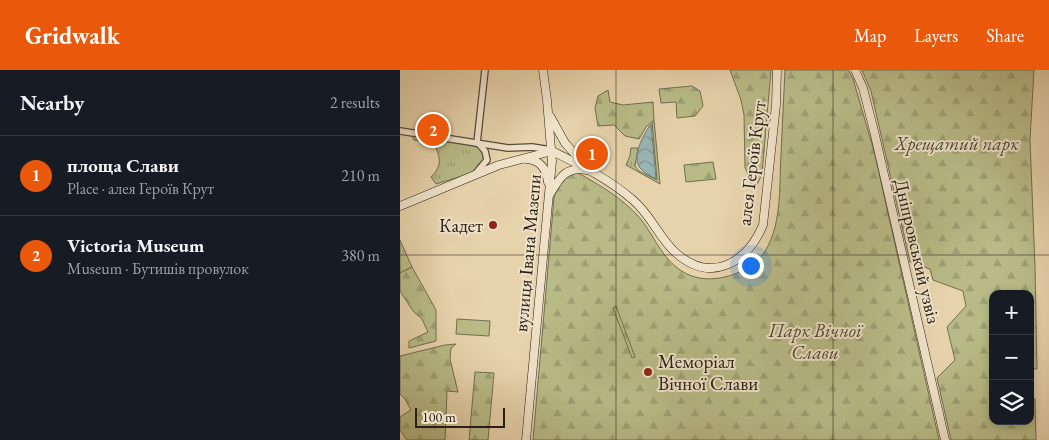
<!DOCTYPE html>
<html lang="en">
<head>
<meta charset="utf-8">
<style>
  :root { --surface:#171b24; --page:#20242c; --text:#f1f3f6; --muted:#9ea1a6; --line:#363941; --accent:#ea580c }
  body { margin:0; font-family:"EB Garamond",serif; background:var(--page); color:var(--text) }
  .controls { position:absolute; right:15px; bottom:15px; display:grid; overflow:hidden; border-radius:10px; box-shadow:0 2px 8px #0003 }
  .controls button { width:45px; height:45px; display:grid; place-items:center; padding:0; border:0; border-bottom:1px solid var(--line); background:var(--surface); color:var(--text); font:25px sans-serif }
  .scale { position:absolute; left:15px; bottom:12px; width:90px; box-sizing:border-box; padding-left:5px; border:2px solid #2a2017; border-top:0; font-size:14px; line-height:18px; white-space:nowrap; color:#2a2017; -webkit-text-stroke:4px #efe2c8; paint-order:stroke }
  .you { position:absolute; left:350px; top:195px; width:18px; height:18px; margin:-12px; border:4px solid #fff; border-radius:50%; background:#1a73e8; box-shadow:0 0 0 8px #1a73e833 }
  .badge { display:grid; place-items:center; width:32px; height:32px; border-radius:50%; background:var(--accent); color:#fff; font-size:16px; font-weight:700 }
  .pin { position:absolute; translate:-50% -50%; border:2px solid #fff; box-shadow:0 1px 5px #0006 }
  .list { margin:0; padding:0; list-style:none }
  h2 { display:flex; justify-content:space-between; align-items:center; height:65px; margin:0; padding:0 20px; font-size:21px }
  h2 small { font-size:16px; font-weight:400; color:var(--muted) }
  .list li { display:grid; grid-template-columns:32px 1fr auto; gap:15px; align-items:center; box-sizing:border-box; height:80px; padding:0 20px; border-top:1px solid var(--line) }
  .list b { display:block; font-size:19px; white-space:nowrap }
  .list p { margin:0; font-size:16px; white-space:nowrap; color:var(--muted) }
  .list em { font-size:16px; font-style:normal; color:var(--muted) }
  .icon { flex:none; width:28px; height:28px; fill:none; stroke:currentColor; stroke-width:2; stroke-linecap:round; stroke-linejoin:round }
  .map { position:relative; flex:none; width:649px; height:370px; overflow:hidden }
  header { display:flex; align-items:center; gap:30px; box-sizing:border-box; height:70px; padding:0 25px; background:var(--accent); color:#fff }
  header strong { font-size:24px }
  nav { display:flex; gap:28px; margin-inline-start:auto; font-size:18px }
  main { display:flex }
  aside { flex:1; background:var(--surface) }
  .map>svg:first-child { display:block }
  .grass { fill:url(#grass-tufts); stroke:#716e4f }
  .forest { fill:url(#forest-firs); stroke:#716e4f }
  .cemetery { fill:url(#cemetery-stones); stroke:#716e4f }
  .garden { fill:#b8bb87; stroke:#716e4f }
  .water { fill:url(#water-waves); stroke:#6d7975 }
  .lines { fill:none; stroke-linecap:round; stroke-linejoin:round }
  .street-casing { stroke:#594c3c; stroke-width:8 }
  .secondary-casing { stroke:#2a2017; stroke-width:9 }
  .street { stroke:#efe2c8; stroke-width:5.5 }
  .secondary { stroke:#efe2c8; stroke-width:8 }
  .grid { fill:none; stroke:#2a2017; stroke-width:1; stroke-opacity:0.55 }
  .poi-dot { fill:#8f2418; stroke:#efe2c8; stroke-width:2 }
  .labels { text-anchor:middle; stroke-width:4; stroke-linejoin:round; paint-order:stroke }
  .park-label { font-size:19px; font-style:italic; fill:#4e4733; stroke:#efe2c8 }
  .street-label { font-size:19px; fill:#2a2017; stroke:#efe2c8 }
  .poi-label { font-size:19px; fill:#2a2017; stroke:#efe2c8; text-anchor:end }
</style>
</head>
<body>
<header>
<strong>Gridwalk</strong>
<nav><a>Map</a><a>Layers</a><a>Share</a></nav>
</header>
<main>
<aside>
<h2>Nearby<small>2 results</small></h2>
<ul class="list">
<li><span class="badge">1</span><div><b>площа Слави</b><p>Place · алея Героїв Крут</p></div><em>210 m</em></li>
<li><span class="badge">2</span><div><b>Victoria Museum</b><p>Museum · Бутишів провулок</p></div><em>380 m</em></li>
</ul>
</aside>
<div class="map">
<svg width="649" height="370" viewBox="0 0 649 370">
  <defs>
    <pattern id="grass-tufts" width="24" height="20" patternUnits="userSpaceOnUse" patternTransform="scale(1.25)"><rect width="24" height="20" fill="#b8bb87"/><path d="M3 7l-1-3M5 7V3M7 7l1-3M15 17l-1-3M17 17v-4M19 17l1-3" fill="none" stroke="#9ea074"/></pattern>
    <pattern id="forest-firs" width="22" height="20" patternUnits="userSpaceOnUse" patternTransform="scale(1.25)"><rect width="22" height="20" fill="#b8bb87"/><path d="M5 1l3.5 6h-7zM16 11l3.5 6h-7z" fill="#9ea074"/></pattern>
    <pattern id="cemetery-stones" width="16" height="16" patternUnits="userSpaceOnUse" patternTransform="scale(1.25)"><rect width="16" height="16" fill="#b8bb87"/><path d="M2 7V4a2 2 0 0 1 4 0v3zM10 15v-3a2 2 0 0 1 4 0v3z" fill="#9ea074"/></pattern>
    <pattern id="water-waves" width="16" height="10" patternUnits="userSpaceOnUse" patternTransform="scale(1.25)"><rect width="16" height="10" fill="#99b5b3"/><path d="M0 5q4-4 8 0t8 0" fill="none" stroke="#7d9391"/></pattern>
  </defs>
  <rect width="100%" height="100%" fill="#e6d2ab"/>
  <filter id="stains"><feTurbulence type="fractalNoise" baseFrequency=".004" numOctaves="4"/><feColorMatrix values="0 0 0 0 .2 0 0 0 0 .09 0 0 0 0 .02 0 0 0 .5 -.17"/></filter>
  <radialGradient id="worn" r=".72"><stop offset=".6" stop-color="#630" stop-opacity="0"/><stop offset="1" stop-color="#630" stop-opacity=".3"/></radialGradient>
  <g class="grass">
    <polygon points="254,50 260,114 226,95 230,86 231,78 238,78 235,96 239,101 257,110 252,51"/>
    <path d="M 12,66 L 73,75 L 80,79 L 84,87 L 82,97 L 72,103 L 36,114 L 31,107 C 41,97 41,90 36,78 L 22,71 L 14,70 Z"/>
    <polygon points="0,170 12,197 0,203"/>
  </g>
  <g class="forest">
    <polygon points="330,0 371,0 362,104 354,121 345,97 344,45 341,30"/>
    <path d="M 385,0 L 448,0 L 453,9 L 474,81 L 539,370 L 133,370 L 154,128 C 158,115 162,103 178,103 C 200,115 223,129 239,147 C 252,162 260,184 275,196 C 290,209 307,211 325,207 C 337,204 353,197 361,187 C 383,159 379,116 381,84 C 382,56 384,28 385,0 Z"/>
    <polygon points="462,0 634,0 630,70 635,196 637,299 630,299 630,224 593,224 593,351 630,351 630,328 635,329 636,370 551,370 537,308 555,290 547,257 566,236 563,221 533,210 530,199 510,192 471,21"/>
    <polygon points="292,16 300,21 303,36 295,46 277,48 276,32 261,33 259,19"/>
    <polygon points="208,20 210,32 223,35 253,32 254,50 246,57 239,69 225,66 214,55 198,56 195,38 198,26"/>
    <polygon points="313,92 316,109 286,112 284,95"/>
    <polygon points="12,197 36,240 36,271 9,278 9,271 28,262 22,249 13,241 0,221 0,203"/>
    <polygon points="56,274 51,278 50,289 58,322 47,321 45,370 7,370 0,360 0,347 11,340 5,329 0,324 0,286 45,275"/>
    <polygon points="75,302 94,303 88,370 69,370"/>
  </g>
  <polygon class="cemetery" points="216,236 235,287 232,288 213,238"/>
  <polygon class="garden" points="57,249 90,251 89,266 56,264"/>
  <path class="water" d="M 251,54 L 256,109 C 251,106 244,103 240,98 C 231,87 244,63 251,54 Z"/>
  <g class="lines">
    <defs>
      <g id="street">
        <polyline points="0,61 108,78 132,77 151,80"/>
        <polyline points="77,73 85,0"/>
        <polyline points="76,103 87,90 85,81 79,74"/>
      </g>
      <g id="secondary">
        <polyline points="455,0 463,18 474,61 545,370"/>
        <polyline points="150,46 165,73 174,83 193,98"/>
        <path d="M 152,81 C 180,95 209,109 233,130 C 251,145 259,168 276,183 C 311,214 347,193 363,155 L 376,35 L 377,0"/>
        <path d="M 126,89 C 141,90 146,99 148,112"/>
        <path d="M 150,124 C 160,107 166,96 187,100"/>
        <polyline points="0,136 99,95 152,81"/>
        <polyline points="126,370 152,91 147,30 143,0"/>
      </g>
    </defs>
    <use href="#street" class="street-casing"/>
    <use href="#secondary" class="secondary-casing"/>
    <use href="#street" class="street"/>
    <use href="#secondary" class="secondary"/>
  </g>
  <path class="grid" d="M 216,0 L 216,370M 433,0 L 433,370M 0,185 L 649,185"/>
  <g class="poi-dot">
    <circle cx="93" cy="155" r="5"/>
    <circle cx="248" cy="302" r="5"/>
  </g>
  <g class="labels">
    <g class="park-label">
      <text x="557" y="80">Хрещатий парк</text>
      <text x="415" y="267">Парк Вічної<tspan x="415" dy="22">Слави</tspan></text>
    </g>
    <g class="street-label">
      <text transform="translate(351 93) rotate(-83)" y="7">алея Героїв Крут</text>
      <text transform="translate(518 181) rotate(77)" y="7">Дніпровський узвіз</text>
      <text transform="translate(127 183) rotate(-85)" y="7">вулиця Івана Мазепи</text>
    </g>
    <g class="poi-label">
      <text x="83" y="162">Кадет</text>
      <text x="258" y="298" text-anchor="start">Меморіал<tspan x="258" dy="22">Вічної Слави</tspan></text>
    </g>
  </g>
  <rect width="100%" height="100%" filter="url(#stains)"/>
  <rect width="100%" height="100%" fill="url(#worn)"/>
</svg>
<div class="controls">
<button>+</button>
<button>−</button>
<button><svg class="icon" aria-label="layers" viewBox="0 0 24 24"><path d="M12 4l9 5-9 5-9-5zM3 14l9 5 9-5"/></svg></button>
</div>
<div class="scale">100 m</div>
<div class="you"></div>
<div class="pin badge" style="left:192px;top:84px">1</div>
<div class="pin badge" style="left:33px;top:60px">2</div>
</div>
</main>
</body>
</html>
